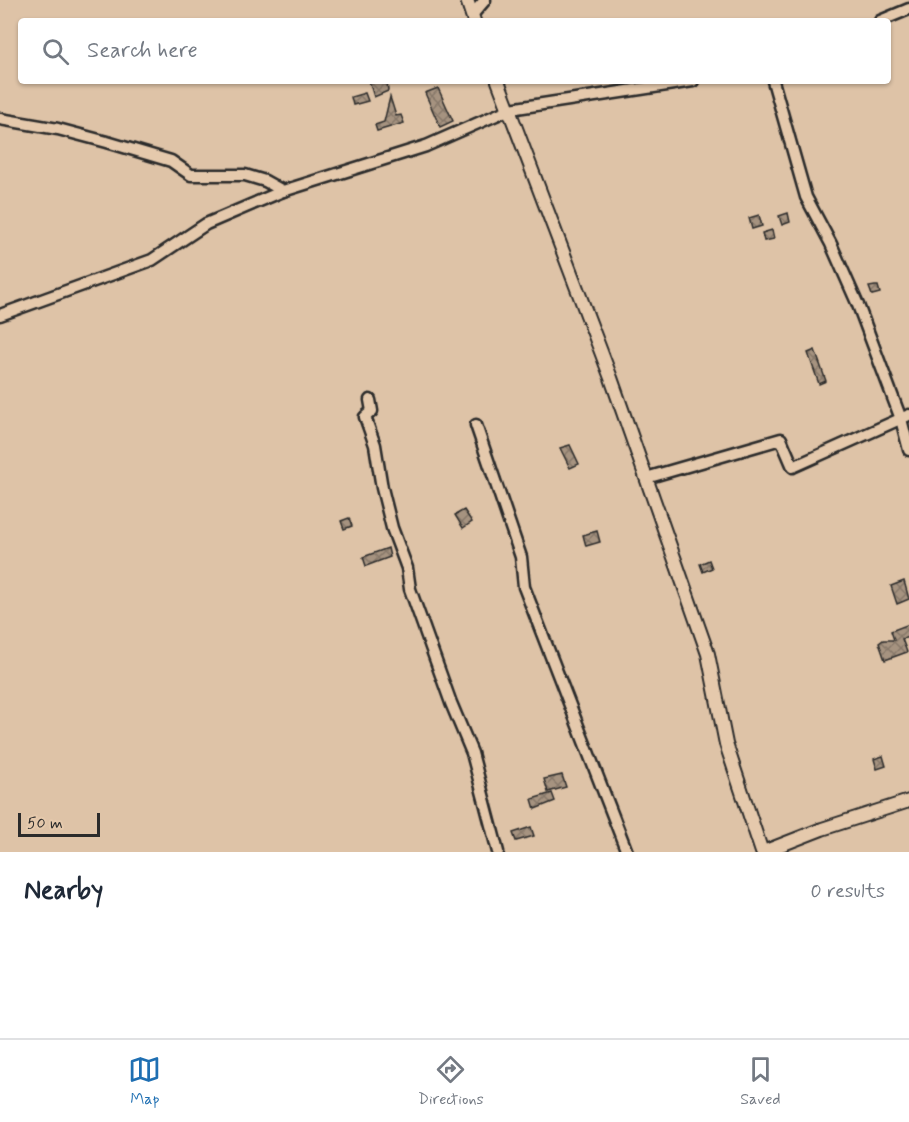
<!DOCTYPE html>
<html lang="en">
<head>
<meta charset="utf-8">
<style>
  :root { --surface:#fff; --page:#f6f6f7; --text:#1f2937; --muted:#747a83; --line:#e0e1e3; --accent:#1f6fb2 }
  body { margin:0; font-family:Mynerve,sans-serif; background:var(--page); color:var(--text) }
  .scale { position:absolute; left:18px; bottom:15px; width:82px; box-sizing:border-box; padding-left:6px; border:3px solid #2b2b2b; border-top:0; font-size:16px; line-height:21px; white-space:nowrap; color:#2b2b2b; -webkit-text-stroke:4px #e5c9ac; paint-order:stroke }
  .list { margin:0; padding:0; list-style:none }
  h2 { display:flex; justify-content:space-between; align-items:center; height:78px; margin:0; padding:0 24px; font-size:26px }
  h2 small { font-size:20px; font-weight:400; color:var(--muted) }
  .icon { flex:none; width:33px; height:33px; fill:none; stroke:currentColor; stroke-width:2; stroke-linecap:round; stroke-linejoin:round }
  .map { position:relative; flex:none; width:909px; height:852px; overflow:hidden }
  .search { position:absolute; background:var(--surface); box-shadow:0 2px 4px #0004; left:18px; right:18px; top:18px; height:66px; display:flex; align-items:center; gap:15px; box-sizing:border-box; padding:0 21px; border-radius:6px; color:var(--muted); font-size:22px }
  .sheet { height:186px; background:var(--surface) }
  nav { display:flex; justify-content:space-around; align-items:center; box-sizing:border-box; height:84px; border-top:2px solid var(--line); background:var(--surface); font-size:16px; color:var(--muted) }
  nav a { display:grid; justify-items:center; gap:3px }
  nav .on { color:var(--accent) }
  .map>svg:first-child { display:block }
  .building { fill:url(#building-cross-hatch); stroke:#2b2b2b; stroke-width:1.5 }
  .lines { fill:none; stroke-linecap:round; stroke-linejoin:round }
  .minor-casing { stroke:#2b2b2b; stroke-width:15 }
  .tertiary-casing { stroke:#2b2b2b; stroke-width:16 }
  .minor { stroke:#e5c9ac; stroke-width:10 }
  .tertiary { stroke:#e5c9ac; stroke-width:12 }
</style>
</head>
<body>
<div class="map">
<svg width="909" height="852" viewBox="0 0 909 852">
  <defs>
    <pattern id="building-cross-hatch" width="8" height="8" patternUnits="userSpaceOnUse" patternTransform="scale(1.5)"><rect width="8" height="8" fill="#a69380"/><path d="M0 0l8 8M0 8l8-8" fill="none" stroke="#877869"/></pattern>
  </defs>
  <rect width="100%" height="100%" fill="#dec3a7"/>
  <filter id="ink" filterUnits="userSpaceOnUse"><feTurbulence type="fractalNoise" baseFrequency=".0167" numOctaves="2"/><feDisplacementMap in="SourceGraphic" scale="12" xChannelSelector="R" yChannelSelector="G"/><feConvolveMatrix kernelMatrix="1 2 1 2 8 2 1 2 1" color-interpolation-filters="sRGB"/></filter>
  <g filter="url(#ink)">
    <g class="building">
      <polygon points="369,81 387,81 388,91 374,97"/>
      <polygon points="438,88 453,121 440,127 425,93"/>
      <polygon points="365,93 368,101 353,105 351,97"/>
      <polygon points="390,97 396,116 401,115 404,123 377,131 375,125 384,122"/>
      <polygon points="788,213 790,222 782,225 779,216"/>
      <polygon points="759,215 762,226 752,229 749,218"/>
      <polygon points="772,230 774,239 764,241 762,233"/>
      <polygon points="875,286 878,286 880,293 872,295 869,287"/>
      <polygon points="815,350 826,381 819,384 808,353"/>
      <polygon points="570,445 579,464 570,468 560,448"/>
      <polygon points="464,510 472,522 463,528 455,515"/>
      <polygon points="349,518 352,526 344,529 341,521"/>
      <polygon points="597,531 600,542 586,546 583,535"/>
      <polygon points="388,548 390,557 366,566 363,557"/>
      <polygon points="709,560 712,568 703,572 700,564"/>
      <polygon points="904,581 909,599 897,604 891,586"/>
      <polygon points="909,624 909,637 902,639 907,652 885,660 879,643 883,640 894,640 891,631"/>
      <polygon points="883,756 886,766 877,769 874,759"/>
      <polygon points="562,775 566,787 548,792 544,779"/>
      <polygon points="552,793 555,801 535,809 532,799"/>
      <polygon points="531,827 534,836 516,841 513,833"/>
    </g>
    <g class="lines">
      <defs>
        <g id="minor">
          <polyline points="472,15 485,0"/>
          <polyline points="880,21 909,9"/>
          <polyline points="773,81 806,197 831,244 858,305 901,419 909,450"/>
          <polyline points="0,119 58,129 107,142 171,161 191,175 245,175 265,181 283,191"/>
          <polyline points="0,315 152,260 206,224 283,191 426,146 510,109 693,81"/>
          <polyline points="370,400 372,411 365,417 375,445 382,488 392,528 407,568 410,589 451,703 472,753 498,852"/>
          <polyline points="476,425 521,557 524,587 627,852"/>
          <polyline points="646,478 781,439 793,467 909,415"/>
        </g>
        <g id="tertiary">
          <polyline points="467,0 474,21"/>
          <polyline points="498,81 611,378 708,654 726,744 762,852"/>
          <polyline points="763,852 822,829 909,801"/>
        </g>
      </defs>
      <use href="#minor" class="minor-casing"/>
      <use href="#tertiary" class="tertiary-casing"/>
      <use href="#minor" class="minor"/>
      <use href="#tertiary" class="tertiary"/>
    </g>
  </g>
</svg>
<div class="scale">50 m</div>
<div class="search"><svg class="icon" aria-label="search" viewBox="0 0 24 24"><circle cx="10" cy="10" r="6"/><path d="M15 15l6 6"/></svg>Search here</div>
</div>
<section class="sheet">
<h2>Nearby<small>0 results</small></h2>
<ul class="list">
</ul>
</section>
<nav>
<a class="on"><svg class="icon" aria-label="map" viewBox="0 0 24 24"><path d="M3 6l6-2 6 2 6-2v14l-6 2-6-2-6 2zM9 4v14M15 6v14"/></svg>Map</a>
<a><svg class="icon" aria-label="directions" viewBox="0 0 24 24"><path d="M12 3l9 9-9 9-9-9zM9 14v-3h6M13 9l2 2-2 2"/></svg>Directions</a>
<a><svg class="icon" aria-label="saved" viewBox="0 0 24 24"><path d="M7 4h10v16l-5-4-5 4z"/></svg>Saved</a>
</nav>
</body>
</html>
